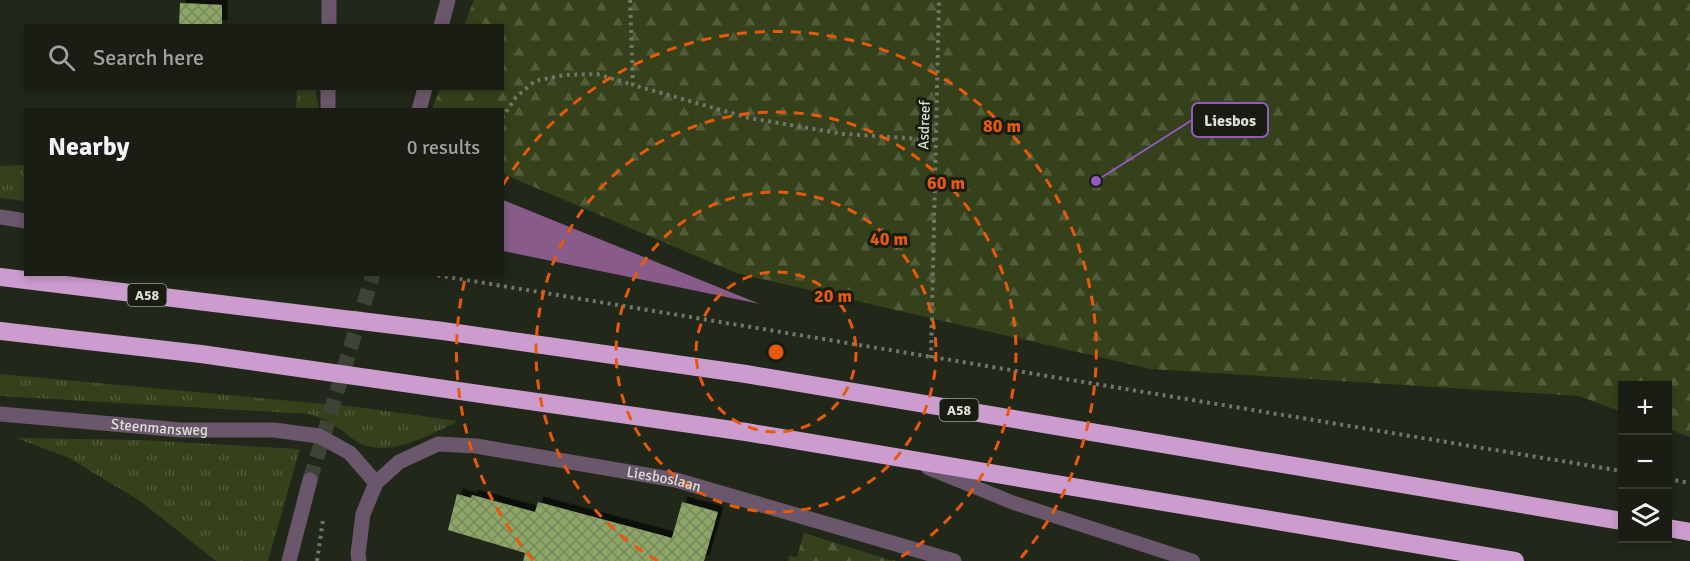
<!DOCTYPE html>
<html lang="en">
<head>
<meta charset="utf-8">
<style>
  :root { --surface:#191d13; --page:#22261c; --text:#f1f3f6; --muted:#9fa2a0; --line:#373b33 }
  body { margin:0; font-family:Signika,sans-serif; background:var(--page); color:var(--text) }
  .controls { position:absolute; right:18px; bottom:18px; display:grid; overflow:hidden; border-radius:0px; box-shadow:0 3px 9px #0003 }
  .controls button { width:54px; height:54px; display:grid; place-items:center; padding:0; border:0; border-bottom:2px solid var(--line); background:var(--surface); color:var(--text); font:30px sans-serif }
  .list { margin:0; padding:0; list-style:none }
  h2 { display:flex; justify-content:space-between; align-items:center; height:78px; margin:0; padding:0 24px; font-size:26px }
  h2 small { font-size:20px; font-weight:400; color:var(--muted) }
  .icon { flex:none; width:33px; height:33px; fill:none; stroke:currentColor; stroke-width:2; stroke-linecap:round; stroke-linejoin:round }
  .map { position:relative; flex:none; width:1690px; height:561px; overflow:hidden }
  .search { position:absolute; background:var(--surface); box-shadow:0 3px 9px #0003; left:24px; top:24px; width:480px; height:66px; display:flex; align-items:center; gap:15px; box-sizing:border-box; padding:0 21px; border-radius:0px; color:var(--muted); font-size:22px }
  .panel { position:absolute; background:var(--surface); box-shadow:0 3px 9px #0003; left:24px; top:108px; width:480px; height:168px; border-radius:0px }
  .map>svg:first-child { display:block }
  .grass { fill:url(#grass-tufts) }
  .forest { fill:url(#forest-firs) }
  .water { fill:#895b8a }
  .building { fill:url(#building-cross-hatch); filter:url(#shadow) }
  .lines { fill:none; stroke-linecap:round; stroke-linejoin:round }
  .street-tunnel { stroke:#3d4335; stroke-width:15; stroke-dasharray:15 8; stroke-linecap:butt }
  .path { stroke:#71766a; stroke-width:4; stroke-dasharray:3 4.5; stroke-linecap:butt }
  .lane { stroke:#6b576b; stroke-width:14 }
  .street { stroke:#6b576b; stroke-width:15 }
  .highway { stroke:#cd9ccf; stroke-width:18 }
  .ring { fill:none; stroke:#e8590c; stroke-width:3; stroke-dasharray:10 8 }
  .labels { text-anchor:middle; stroke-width:6; stroke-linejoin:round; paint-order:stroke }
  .shield { fill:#181d10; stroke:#a0a59a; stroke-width:1.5 }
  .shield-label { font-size:14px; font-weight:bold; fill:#dbdfd5 }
  .street-label { font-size:15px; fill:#dbdfd5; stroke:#181d10 }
  .centre { fill:#e8590c; stroke:#181d10; stroke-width:3 }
  .ring-label { font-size:18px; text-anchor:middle; font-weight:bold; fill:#e8590c; stroke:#181d10; stroke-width:6; stroke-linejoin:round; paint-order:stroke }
  .leader { fill:none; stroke:#9359c4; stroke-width:2 }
  .callout-dot { fill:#9359c4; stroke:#181d10; stroke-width:2 }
  .callout { fill:#181d10; stroke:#9359c4; stroke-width:2 }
  .callout-label { font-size:16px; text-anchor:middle; font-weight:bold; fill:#dbdfd5 }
</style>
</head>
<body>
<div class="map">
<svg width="1690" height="561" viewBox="0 0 1690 561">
  <defs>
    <pattern id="grass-tufts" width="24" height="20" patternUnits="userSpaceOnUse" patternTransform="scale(1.5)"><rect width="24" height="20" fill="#34411a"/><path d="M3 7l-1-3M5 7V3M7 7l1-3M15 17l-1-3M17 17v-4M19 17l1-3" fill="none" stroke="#515c3a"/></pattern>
    <pattern id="forest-firs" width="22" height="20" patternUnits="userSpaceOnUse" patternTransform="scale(1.5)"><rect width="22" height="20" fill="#34411a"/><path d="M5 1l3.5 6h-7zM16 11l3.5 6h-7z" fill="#515c3a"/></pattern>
    <pattern id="building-cross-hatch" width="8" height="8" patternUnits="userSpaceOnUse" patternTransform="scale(1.5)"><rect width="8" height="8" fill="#8ea567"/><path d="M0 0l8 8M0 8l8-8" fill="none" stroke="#77885b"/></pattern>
    <filter id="shadow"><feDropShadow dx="5.5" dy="-5.5" stdDeviation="0" flood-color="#0009"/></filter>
  </defs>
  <rect width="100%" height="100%" fill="#212719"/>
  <g class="grass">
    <polygon points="297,89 315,89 319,109 296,109"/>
    <polygon points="25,165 25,201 0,198 0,166"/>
    <path d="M 0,374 L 358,407 L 458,421 C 429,435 385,462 353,439 C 336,426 331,421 309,414 L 0,396 Z"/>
    <polygon points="16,438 142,440 300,449 268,561 216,561 140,501 69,458"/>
  </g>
  <g class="forest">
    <polygon points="474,0 1690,0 1690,437 1668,429 1668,386 1622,386 1622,412 1579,396 1151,369 736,273 503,174 502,110 432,109 440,89 502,88 502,26 464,25"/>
    <polygon points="804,533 893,561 788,561 789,556 797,557"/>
  </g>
  <polygon class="water" points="502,200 503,200 760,304 503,251"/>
  <g class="building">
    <polygon points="180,3 222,5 222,26 179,26"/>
    <polygon points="457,494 471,498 472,495 535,512 538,502 672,538 682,502 718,512 704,561 523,561 525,553 448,530"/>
  </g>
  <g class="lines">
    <polyline class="street-tunnel" points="310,480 373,274"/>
    <g class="path">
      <polyline points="630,0 633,85 749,118 844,134 935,140"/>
      <polyline points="502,118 516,97 535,81 564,75 597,74 633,85"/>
      <polyline points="430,274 1622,471"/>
      <polyline points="931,358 939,0"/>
      <polyline points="1668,479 1690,483"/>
      <polyline points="317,561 323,520"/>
    </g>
    <polyline class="lane" points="928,468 1014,503 1193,561"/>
    <g class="street">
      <polyline points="329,26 329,0"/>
      <polyline points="441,26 448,0"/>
      <polyline points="328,110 328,88"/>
      <polyline points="419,110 425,88"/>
      <polyline points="0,217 26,221"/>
      <path id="s1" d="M 0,414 L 181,430 L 274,430 L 319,436 L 350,453 L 376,483"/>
      <polyline points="289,561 310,480"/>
      <path id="s2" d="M 359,561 L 358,554 L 363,514 L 376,483 L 399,462 L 438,444 L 476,446 L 676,480 L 954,561"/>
    </g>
    <g class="highway">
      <polyline points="0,277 443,331 746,374 1622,521"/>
      <polyline points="0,331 201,354 746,432 1515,561"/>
      <polyline points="1668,528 1690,532"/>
    </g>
  </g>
  <g class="ring">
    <circle cx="776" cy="352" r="80"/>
    <circle cx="776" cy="352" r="160"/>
    <path d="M658 561A240 240 0 1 1 894 561"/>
    <path d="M533 560A320 320 0 0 1 466 275M503 185A320 320 0 1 1 1019 560"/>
  </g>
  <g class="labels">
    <g class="shield">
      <rect x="127.5" y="284" width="39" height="22" rx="4.5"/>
      <rect x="939.5" y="399" width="39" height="22" rx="4.5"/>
    </g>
    <g class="shield-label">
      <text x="147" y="300">A58</text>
      <text x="959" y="415">A58</text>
    </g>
    <g class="street-label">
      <text transform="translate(924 125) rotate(-88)" y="5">Asdreef</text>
      <text dy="5" stroke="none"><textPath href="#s1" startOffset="160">Steenmansweg</textPath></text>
      <text dy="5" stroke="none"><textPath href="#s2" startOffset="384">Liesboslaan</textPath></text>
    </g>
  </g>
  <circle cx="776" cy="352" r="9" class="centre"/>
  <g class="ring-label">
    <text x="1002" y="132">80 m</text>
    <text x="946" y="189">60 m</text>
    <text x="889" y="245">40 m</text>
    <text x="833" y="302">20 m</text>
  </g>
  <path class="leader" d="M1096 181L1192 120"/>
  <circle class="callout-dot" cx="1096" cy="181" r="6"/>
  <rect class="callout" x="1192" y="103" width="76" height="34" rx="6"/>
  <g class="callout-label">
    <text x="1230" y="126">Liesbos</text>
  </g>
</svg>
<div class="controls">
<button>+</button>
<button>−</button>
<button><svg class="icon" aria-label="layers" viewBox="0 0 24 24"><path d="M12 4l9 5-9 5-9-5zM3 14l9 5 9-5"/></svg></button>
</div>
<div class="search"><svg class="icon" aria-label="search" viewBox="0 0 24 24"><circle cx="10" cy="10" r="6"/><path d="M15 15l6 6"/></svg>Search here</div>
<section class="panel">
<h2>Nearby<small>0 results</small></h2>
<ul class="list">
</ul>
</section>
</div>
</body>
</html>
